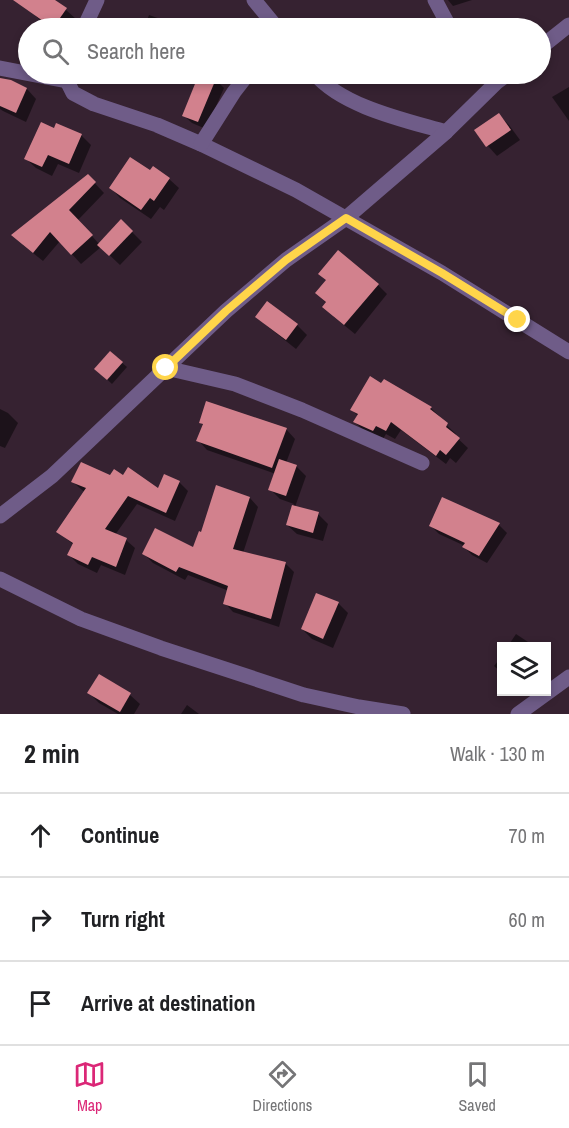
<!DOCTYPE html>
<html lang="en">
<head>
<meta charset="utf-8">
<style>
  :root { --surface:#fff; --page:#f6f6f6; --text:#202124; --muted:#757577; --line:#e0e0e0; --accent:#db2777 }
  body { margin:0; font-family:"Archivo Narrow",sans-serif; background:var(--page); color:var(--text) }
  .controls { position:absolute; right:18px; bottom:18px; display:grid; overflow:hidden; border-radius:0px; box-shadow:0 3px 9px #0003 }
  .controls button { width:54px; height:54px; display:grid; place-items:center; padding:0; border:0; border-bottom:2px solid var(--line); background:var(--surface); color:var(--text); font:30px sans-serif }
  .stop { position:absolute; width:18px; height:18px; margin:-14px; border:4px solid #ffd54a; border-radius:50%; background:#fff }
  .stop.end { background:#ffd54a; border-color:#fff; box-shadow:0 2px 6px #0008 }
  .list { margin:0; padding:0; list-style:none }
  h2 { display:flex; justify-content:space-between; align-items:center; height:78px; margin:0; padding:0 24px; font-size:26px }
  h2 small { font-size:20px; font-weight:400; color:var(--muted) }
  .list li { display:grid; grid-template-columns:39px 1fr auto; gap:18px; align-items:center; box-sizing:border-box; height:84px; padding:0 24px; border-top:2px solid var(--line) }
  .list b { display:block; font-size:22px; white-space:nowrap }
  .list em { font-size:20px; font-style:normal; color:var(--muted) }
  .icon { flex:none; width:33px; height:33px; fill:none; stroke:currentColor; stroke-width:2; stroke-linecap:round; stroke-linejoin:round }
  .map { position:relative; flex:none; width:569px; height:714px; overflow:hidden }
  .search { position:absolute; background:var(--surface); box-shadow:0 3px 9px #0003; left:18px; right:18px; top:18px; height:66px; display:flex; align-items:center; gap:15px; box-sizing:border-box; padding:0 21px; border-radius:33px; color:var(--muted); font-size:22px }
  .sheet { height:330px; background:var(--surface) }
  nav { display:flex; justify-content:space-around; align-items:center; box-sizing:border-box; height:84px; border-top:2px solid var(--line); background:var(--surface); font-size:16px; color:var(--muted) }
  nav a { display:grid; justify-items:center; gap:3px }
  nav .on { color:var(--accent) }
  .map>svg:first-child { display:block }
  .shadow { fill:#0007 }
  .building { fill:#d2818d }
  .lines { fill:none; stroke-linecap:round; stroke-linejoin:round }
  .street { stroke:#6f5c88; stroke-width:15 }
  .route { stroke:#ffd54a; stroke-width:8 }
</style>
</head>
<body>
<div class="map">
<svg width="569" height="714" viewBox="0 0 569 714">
  <rect width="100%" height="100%" fill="#362231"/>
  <g class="shadow">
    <polygon points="36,0 53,0 66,10 76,19 69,28 51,28 39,19 29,10"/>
    <polygon points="448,0 472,0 453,6"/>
    <polygon points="149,15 186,28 144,28"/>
    <polygon points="201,74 206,74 215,79 224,88 206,129 192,123 183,115"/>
    <polygon points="0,87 27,89 36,99 26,122 3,111 0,109"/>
    <polygon points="569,87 569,121 552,97"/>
    <polygon points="499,115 509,125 520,140 497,156 488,146 477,131"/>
    <polygon points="54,130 81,135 91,145 79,173 58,164 52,176 36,168 26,159"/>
    <polygon points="88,176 104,193 78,220 99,244 121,221 142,242 120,265 101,247 81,264 60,241 43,261 23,245"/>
    <polygon points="169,179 179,188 164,210 160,207 151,219 120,198 111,188"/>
    <polygon points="378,285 387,294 355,334 334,317 327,304 317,293"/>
    <polygon points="257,316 297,325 307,335 296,349 267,326"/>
    <polygon points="110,353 127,367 112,384 96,369"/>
    <polygon points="384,381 431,408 440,417 440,419 456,434 455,436 468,448 456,463 450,458 446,464 401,430 395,439 386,434 383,439 364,431 355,422 358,416 352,410 382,386"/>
    <polygon points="0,409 8,413 18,423 5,448 0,446"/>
    <polygon points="201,423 286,429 295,439 286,463 296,466 306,476 295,507 318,514 328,524 323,541 297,534 287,525 294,504 280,499 270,489 276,474 207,450 198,440 204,426"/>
    <polygon points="111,477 123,477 159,490 179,482 188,491 175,521 137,504 115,535 126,540 135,548 125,575 101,565 97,573 78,564 69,555 74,545 58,532 85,492 82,490 73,482"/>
    <polygon points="217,487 250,498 258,507 243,553 285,563 294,572 279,627 233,612 225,603 229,591 188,575 185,580 153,563 144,554 194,549 201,534"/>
    <polygon points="443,499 499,525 507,533 487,563 472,555 464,547 465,546 439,534 431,526"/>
    <polygon points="338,603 348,613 333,648 312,639 302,629"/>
    <polygon points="516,634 534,646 508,646"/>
    <polygon points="502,656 502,673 494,666"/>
    <polygon points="99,676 130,695 140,704 134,714 118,714 99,703 89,693"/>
    <polygon points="187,705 199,714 181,714"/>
  </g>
  <g class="building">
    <polygon points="13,0 55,0 67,8 53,28"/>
    <polygon points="199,74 218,74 198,122 182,116"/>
    <polygon points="0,78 11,80 27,88 16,113 0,106"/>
    <polygon points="499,113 511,130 486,147 474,130"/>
    <polygon points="41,122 54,128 56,123 82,134 69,164 48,155 42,167 24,159"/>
    <polygon points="130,157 150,170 153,166 170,178 154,201 150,198 141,210 109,188"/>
    <polygon points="88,174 96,182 69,210 93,235 71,255 50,232 33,253 11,235"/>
    <polygon points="121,219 133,231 109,256 97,245"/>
    <polygon points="338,250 379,284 344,325 322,307 326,302 315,293 326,280 318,274"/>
    <polygon points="267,301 298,324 286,340 255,317"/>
    <polygon points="110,351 123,362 107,380 94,369"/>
    <polygon points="370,376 381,383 384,379 432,407 430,409 448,423 446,427 460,438 446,455 440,450 436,456 391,422 386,431 376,426 373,431 353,422 358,414 350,410"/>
    <polygon points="206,401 287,428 272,468 196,441 203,424 199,423"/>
    <polygon points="279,459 297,465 286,496 268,490"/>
    <polygon points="81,462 110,475 114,469 123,475 128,467 158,488 164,474 180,481 166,513 128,496 105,529 127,538 116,567 92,557 88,565 67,555 73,543 56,532 86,488 71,482"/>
    <polygon points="216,485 250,497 233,549 286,562 271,619 223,604 228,586 179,567 176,572 142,554 155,528 193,547 199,531 201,532"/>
    <polygon points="442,497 500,523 479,556 462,547 465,543 429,526"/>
    <polygon points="292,505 319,512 313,533 286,525"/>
    <polygon points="316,593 339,602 323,639 301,629"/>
    <polygon points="99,674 131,693 120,712 87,693"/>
  </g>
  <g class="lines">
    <g class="street">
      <polyline points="254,0 277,28"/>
      <polyline points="435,0 450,28"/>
      <polyline points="84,28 97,0"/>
      <polyline points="540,48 569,25"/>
      <polyline points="0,68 67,81"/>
      <polyline points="66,74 67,81 73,93 94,104 157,125 201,144 296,190 442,273 569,352"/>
      <path d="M 315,74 C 343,107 405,120 446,132"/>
      <polyline points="201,144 234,92 248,74"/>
      <polyline points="166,368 235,384 302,410 422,463"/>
      <polyline points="0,516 52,476 226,311 286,260 346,218 446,132 497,82 508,74"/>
      <polyline points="0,579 81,619 161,648 304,695 359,707 403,714"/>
      <polyline points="518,714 569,677"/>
    </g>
  </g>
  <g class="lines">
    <polyline class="route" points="166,368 226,311 286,260 346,218 442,273 518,320"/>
  </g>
</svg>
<div class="controls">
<button><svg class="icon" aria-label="layers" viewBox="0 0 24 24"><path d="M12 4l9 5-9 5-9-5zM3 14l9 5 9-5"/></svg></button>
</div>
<div class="stop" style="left:166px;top:368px"></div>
<div class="stop end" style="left:518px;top:320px"></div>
<div class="search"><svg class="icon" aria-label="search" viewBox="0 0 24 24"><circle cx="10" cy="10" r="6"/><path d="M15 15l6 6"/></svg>Search here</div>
</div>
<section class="sheet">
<h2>2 min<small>Walk · 130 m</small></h2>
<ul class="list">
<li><svg class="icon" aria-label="ahead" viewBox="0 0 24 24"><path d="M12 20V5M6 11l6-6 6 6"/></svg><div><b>Continue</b></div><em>70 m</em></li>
<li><svg class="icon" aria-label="right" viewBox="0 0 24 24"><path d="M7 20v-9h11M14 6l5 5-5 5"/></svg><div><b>Turn right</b></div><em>60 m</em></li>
<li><svg class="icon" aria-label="arrive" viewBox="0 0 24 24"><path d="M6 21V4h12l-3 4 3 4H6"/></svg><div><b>Arrive at destination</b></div></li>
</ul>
</section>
<nav>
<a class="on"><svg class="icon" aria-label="map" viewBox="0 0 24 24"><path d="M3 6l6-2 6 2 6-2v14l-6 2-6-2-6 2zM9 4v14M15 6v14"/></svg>Map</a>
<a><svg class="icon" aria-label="directions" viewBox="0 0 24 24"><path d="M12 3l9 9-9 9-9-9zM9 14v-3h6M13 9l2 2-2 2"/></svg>Directions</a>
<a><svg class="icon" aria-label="saved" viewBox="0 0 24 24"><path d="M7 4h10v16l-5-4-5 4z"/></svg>Saved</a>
</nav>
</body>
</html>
